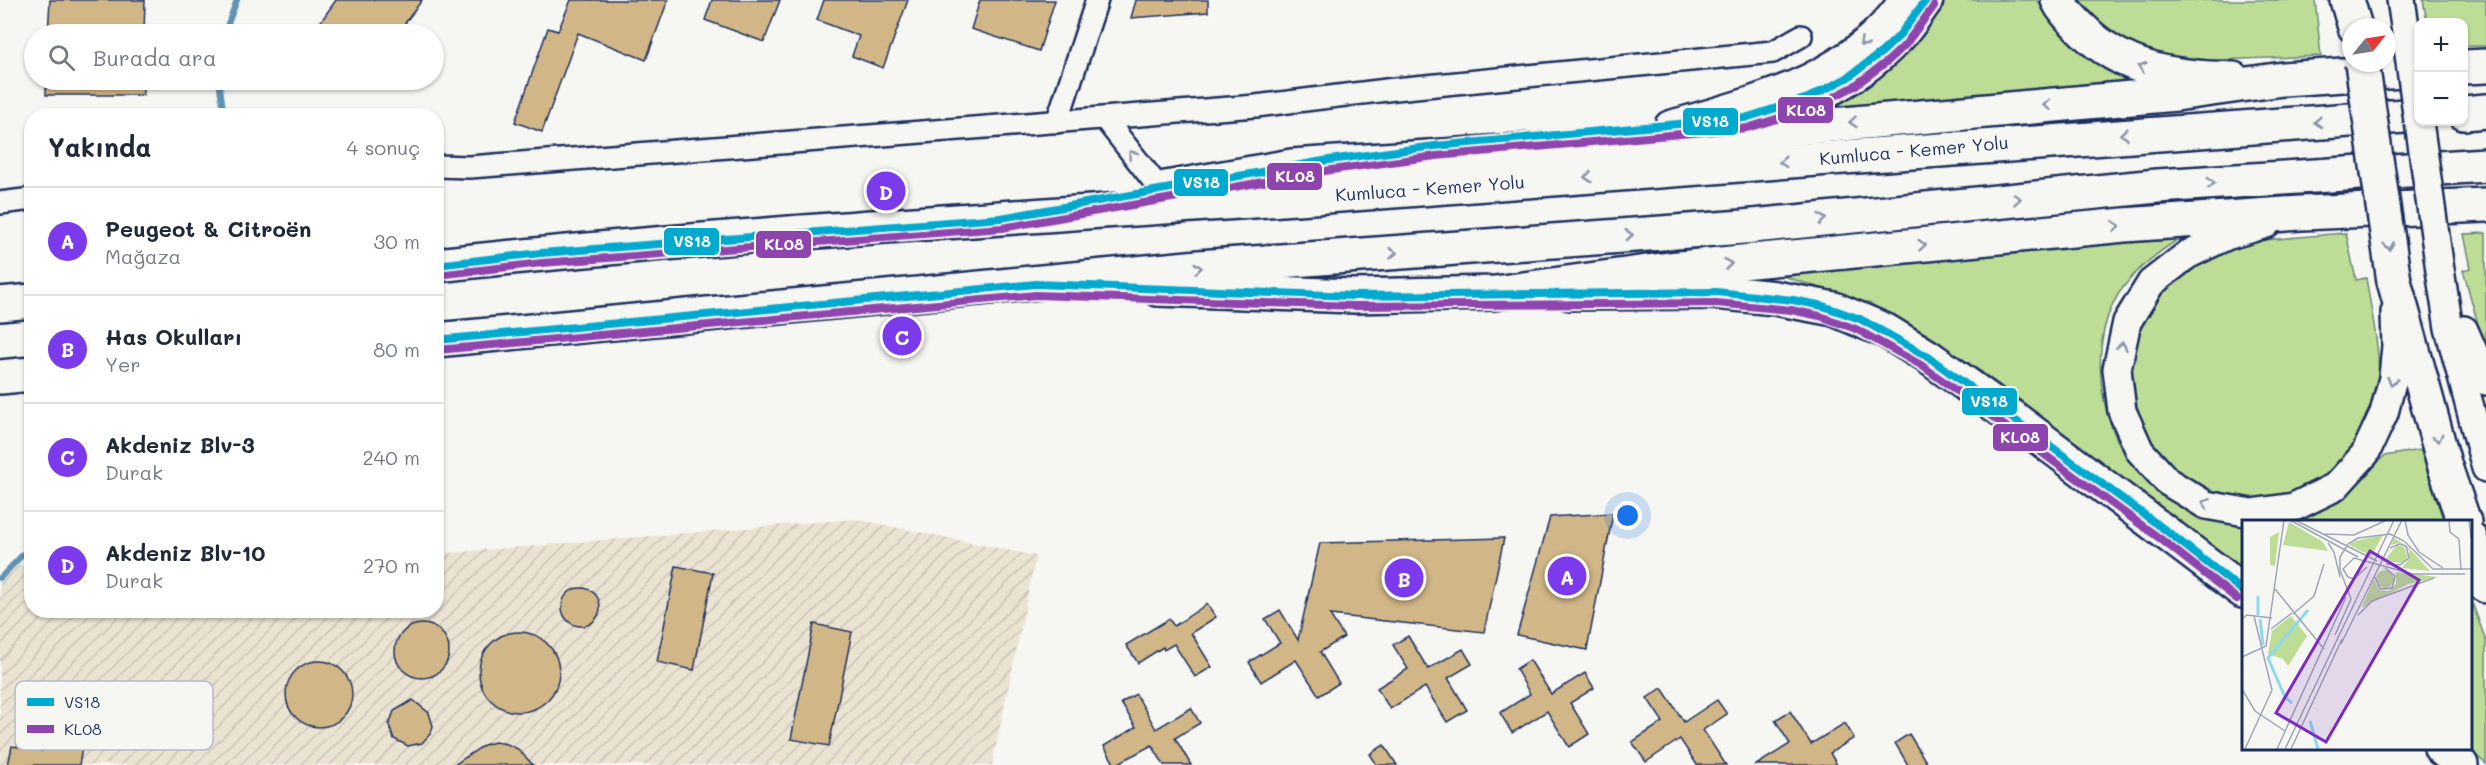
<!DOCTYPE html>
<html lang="tr">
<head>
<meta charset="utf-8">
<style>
  :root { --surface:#fff; --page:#f2f2f3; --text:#1f2937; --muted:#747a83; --line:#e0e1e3; --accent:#7c3aed }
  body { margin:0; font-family:Mali,sans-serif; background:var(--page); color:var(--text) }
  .controls { position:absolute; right:18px; top:18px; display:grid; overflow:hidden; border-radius:12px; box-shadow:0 2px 4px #0004 }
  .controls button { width:54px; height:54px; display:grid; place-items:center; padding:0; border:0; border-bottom:2px solid var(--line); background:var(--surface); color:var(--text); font:30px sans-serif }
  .compass { position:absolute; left:2342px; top:18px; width:54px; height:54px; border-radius:50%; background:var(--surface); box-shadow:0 2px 4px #0004; rotate:60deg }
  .you { position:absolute; left:1628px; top:516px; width:21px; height:21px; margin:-15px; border:4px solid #fff; border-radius:50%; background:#1a73e8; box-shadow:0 0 0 9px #1a73e833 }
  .badge { display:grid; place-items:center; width:39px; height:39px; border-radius:50%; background:var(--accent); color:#fff; font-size:20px; font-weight:700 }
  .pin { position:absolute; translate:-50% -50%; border:3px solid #fff; box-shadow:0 2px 6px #0006 }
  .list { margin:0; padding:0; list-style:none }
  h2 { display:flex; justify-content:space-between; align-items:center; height:78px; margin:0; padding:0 24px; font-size:26px }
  h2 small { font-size:20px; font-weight:400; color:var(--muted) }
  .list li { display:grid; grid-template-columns:39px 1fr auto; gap:18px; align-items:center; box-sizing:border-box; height:108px; padding:0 24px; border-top:2px solid var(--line) }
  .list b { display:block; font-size:22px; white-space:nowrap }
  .list p { margin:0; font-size:20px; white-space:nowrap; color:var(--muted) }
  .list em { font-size:20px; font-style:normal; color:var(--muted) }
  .icon { flex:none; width:33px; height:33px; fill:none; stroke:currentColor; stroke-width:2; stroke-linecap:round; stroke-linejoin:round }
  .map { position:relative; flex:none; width:2486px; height:765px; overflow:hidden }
  .search { position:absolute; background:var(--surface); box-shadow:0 2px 4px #0004; left:24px; top:24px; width:420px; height:66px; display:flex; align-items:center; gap:15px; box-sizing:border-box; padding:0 21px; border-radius:33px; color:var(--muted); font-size:22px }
  .panel { position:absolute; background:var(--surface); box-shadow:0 2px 4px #0004; left:24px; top:108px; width:420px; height:510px; border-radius:24px }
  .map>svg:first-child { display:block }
  .industrial { fill:url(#industrial-furrows) }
  .grass { fill:#bddd96; stroke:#6c867a; stroke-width:1.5 }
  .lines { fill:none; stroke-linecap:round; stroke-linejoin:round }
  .stream { stroke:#6194b6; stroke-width:6 }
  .building { fill:#d1b787; stroke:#1b2f5e; stroke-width:1.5 }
  .minor-casing { stroke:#1b2f5e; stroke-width:26 }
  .tertiary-casing { stroke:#1b2f5e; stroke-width:32 }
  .primary-casing { stroke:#1b2f5e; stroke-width:38 }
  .trunk-casing { stroke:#1b2f5e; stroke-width:38 }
  .minor { stroke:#f6f6f2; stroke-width:21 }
  .tertiary { stroke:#f6f6f2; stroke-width:27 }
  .primary { stroke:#f6f6f2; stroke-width:33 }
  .trunk { stroke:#f6f6f2; stroke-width:33 }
  .tertiary-bridge-casing { stroke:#1b2f5e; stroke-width:32; stroke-linecap:butt }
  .primary-bridge-casing { stroke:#1b2f5e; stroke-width:38; stroke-linecap:butt }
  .tertiary-bridge { stroke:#f6f6f2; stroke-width:27 }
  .primary-bridge { stroke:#f6f6f2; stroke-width:33 }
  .bus-1-casing { stroke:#f6f6f2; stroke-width:12 }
  .bus-2-casing { stroke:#f6f6f2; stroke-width:12 }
  .bus-1 { stroke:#00a9ce; stroke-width:8 }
  .bus-2 { stroke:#8e44ad; stroke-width:8 }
  .oneway { stroke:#8892a8 }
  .labels { text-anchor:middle; stroke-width:6; stroke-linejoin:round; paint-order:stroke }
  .street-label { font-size:18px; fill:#1b2f5e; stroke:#f6f6f2 }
  .inset-river { fill:none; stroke:#8fd8f0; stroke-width:3 }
  .inset-road { fill:none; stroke:#9ea6b7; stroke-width:1.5 }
  .view { fill:#7b2cbf; fill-opacity:0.15; stroke:#7b2cbf; stroke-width:3 }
  .inset-edge { fill:none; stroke:#1b2f5e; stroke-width:3 }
  .key { fill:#f6f6f2; stroke:#b4bac6; stroke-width:1.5 }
  .key-label { font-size:16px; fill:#1b2f5e }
  .line-badge { stroke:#f6f6f2; stroke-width:2 }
  .badge-label { font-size:16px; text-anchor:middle; font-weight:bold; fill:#fff }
</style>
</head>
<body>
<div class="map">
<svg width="2486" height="765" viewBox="0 0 2486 765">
  <defs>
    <pattern id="industrial-furrows" width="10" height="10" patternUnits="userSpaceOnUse" patternTransform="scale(1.5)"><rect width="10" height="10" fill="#ebe3d2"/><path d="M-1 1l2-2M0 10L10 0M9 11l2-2" fill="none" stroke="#c9c3b7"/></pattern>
  </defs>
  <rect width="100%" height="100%" fill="#f6f6f2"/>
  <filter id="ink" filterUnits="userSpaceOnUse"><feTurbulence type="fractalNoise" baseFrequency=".0167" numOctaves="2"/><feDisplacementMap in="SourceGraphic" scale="12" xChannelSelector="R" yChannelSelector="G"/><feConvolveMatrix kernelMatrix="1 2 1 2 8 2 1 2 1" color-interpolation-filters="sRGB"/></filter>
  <g filter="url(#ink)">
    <polygon class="industrial" points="855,519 1036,556 992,765 0,765 0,579 15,563 31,569 32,610 139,610 153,616 155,610 436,610 437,554"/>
    <g class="grass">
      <path d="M 1944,0 L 2037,0 C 2060,41 2089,57 2127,80 L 1830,112 L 1897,61 L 1930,21 Z"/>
      <polygon points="2074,0 2315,0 2321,56 2216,60 2181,59 2136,51 2106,33"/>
      <polygon points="2423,0 2486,0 2486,46 2464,46 2464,22 2427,22"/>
      <path d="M 2188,233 C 2161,250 2137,267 2119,293 C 2082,350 2102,456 2161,491 C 2169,495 2179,498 2187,501 C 2206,508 2224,515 2243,522 L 2243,569 L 1982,372 L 1926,334 L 1869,303 L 1776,274 Z"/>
      <path d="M 2346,233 L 2356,280 L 2366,278 C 2372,316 2386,372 2374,409 C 2371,417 2365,425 2361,433 C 2358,439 2355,447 2351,453 C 2338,470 2318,482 2299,489 C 2202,527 2110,436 2136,338 C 2147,295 2170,281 2206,260 C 2214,254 2224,247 2233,243 C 2242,240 2255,241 2264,240 C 2292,238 2319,235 2346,233 Z"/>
      <polygon points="2486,233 2486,353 2463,270 2471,268 2464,234"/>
      <polygon points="2420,450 2444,522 2284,522 2308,516 2331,504 2357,484 2384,456"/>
      <polygon points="2470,597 2486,641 2486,764 2469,749"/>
    </g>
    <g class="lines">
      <g class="stream">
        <polyline points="224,34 237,0"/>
        <polyline points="219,80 224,116"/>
        <polyline points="0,578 32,545"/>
      </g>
    </g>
    <g class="building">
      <polygon points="50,0 145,0 144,34 48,34"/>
      <polygon points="336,0 422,0 397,34 312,34"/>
      <polygon points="571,0 668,0 646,60 578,33 542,132 515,122 548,28 558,31"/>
      <polygon points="712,0 780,0 764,42 705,20"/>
      <polygon points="824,0 908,0 883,68 852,56 859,36 817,20"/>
      <polygon points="980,0 1055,0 1039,51 971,29"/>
      <polygon points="1136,0 1208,0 1208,12 1131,18"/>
      <rect x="46" y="80" width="97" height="15"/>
      <polygon points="1613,513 1587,650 1517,635 1550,517"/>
      <polygon points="1504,538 1484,632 1330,615 1344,637 1320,652 1339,683 1319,696 1296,660 1261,682 1249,662 1280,643 1265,619 1280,610 1298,640 1320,543"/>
      <polygon points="676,566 713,573 694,670 657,662"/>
      <circle cx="581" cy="607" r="19"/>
      <polygon points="1207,604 1216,617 1191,633 1212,667 1195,677 1174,644 1164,650 1163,647 1138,663 1126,645 1169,619 1174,626"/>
      <polygon points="814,624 852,632 829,746 791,739"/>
      <circle cx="422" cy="651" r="27"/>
      <circle cx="519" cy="672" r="40"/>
      <polygon points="1408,636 1428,669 1463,649 1472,664 1448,678 1467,710 1447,722 1425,687 1390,709 1377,688 1408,669 1393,645"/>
      <polygon points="1530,660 1551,694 1585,673 1594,688 1570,703 1589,734 1569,747 1547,711 1512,733 1500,713 1530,694 1516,669"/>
      <circle cx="319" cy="694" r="33"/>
      <polygon points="54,686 92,694 79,765 8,765 12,746 42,751"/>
      <polygon points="1662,688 1684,722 1717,700 1727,714 1703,730 1726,765 1697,765 1680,739 1646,762 1632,742 1663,722 1647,698"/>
      <polygon points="1136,694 1156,729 1191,708 1200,723 1175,738 1191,765 1164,765 1152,745 1115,765 1104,746 1136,727 1121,703"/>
      <polygon points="413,700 429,713 433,726 431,733 422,743 408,746 394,739 389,725 394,711"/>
      <polygon points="1790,711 1811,744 1845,723 1854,738 1830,753 1837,765 1756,765 1790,744 1775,720"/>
      <polygon points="1909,734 1928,765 1908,765 1895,743"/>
      <polygon points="495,742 507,744 518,749 533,765 454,765 484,745"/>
      <polygon points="1384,745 1397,765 1377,765 1370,754"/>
    </g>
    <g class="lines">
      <defs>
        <g id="minor">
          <polyline points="1105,119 1160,189"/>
          <polyline points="1057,122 1097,0"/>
          <polyline points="436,166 470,167 1256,106 1395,89 1773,52 1801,36"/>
          <polyline points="0,203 32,199"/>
        </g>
        <g id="tertiary">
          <polyline points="2401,0 2406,32"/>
          <path d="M 1669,125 C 1755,100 1849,79 1903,0"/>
          <polyline points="2266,224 2226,236 2187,255 2151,283 2127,322 2117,369 2122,411 2140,451 2168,482 2206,505 2251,513 2294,507 2335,487 2365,454 2384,413 2393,378 2396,346 2395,312"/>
          <polyline points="2440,270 2449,328 2486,468"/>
          <polyline points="2464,330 2486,381"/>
        </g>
        <g id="primary">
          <path d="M 2058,0 C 2064,12 2072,19 2081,28 C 2123,71 2176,78 2233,79"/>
          <polyline points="2347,0 2355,27"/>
          <path d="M 1712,121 C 1784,114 1847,91 1898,37 C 1909,26 1917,12 1926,0"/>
          <polyline points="2394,281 2445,467 2464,522"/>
          <polyline points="1569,293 1716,292 1775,298 1834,309 1886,331 1927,356 2016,420 2243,591"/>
          <polyline points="2470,538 2486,586"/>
          <polyline points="2441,748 2461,765"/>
        </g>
        <g id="trunk">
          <polyline points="2464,67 2486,66"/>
          <polyline points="2464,113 2486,111"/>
          <polyline points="1166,188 1292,166 1611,145 2176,94 2283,79 2418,70"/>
          <path d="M 436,265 C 741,232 1047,216 1353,194 C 1708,169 2063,138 2418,115"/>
          <polyline points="1157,289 1354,296 1495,293 1669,269 2124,225 2301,213 2486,205"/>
          <polyline points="0,304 32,301"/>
          <polyline points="436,340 1199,267 1743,227 2157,186 2486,165"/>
          <polyline points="0,377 32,374"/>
        </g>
      </defs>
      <use href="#minor" class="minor-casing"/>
      <use href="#tertiary" class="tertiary-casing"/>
      <use href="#primary" class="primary-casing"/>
      <use href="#trunk" class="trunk-casing"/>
      <use href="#minor" class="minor"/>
      <use href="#tertiary" class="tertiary"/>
      <use href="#primary" class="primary"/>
      <use href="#trunk" class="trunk"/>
      <defs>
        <g id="tertiary-bridge">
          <polyline points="2406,32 2418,121"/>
          <polyline points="2419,122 2440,270"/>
        </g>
        <polyline id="primary-bridge" points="2362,63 2394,281"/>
      </defs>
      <use href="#tertiary-bridge" class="tertiary-bridge-casing"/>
      <use href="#primary-bridge" class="primary-bridge-casing"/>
      <use href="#tertiary-bridge" class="tertiary-bridge"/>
      <use href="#primary-bridge" class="primary-bridge"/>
      <defs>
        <g id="bus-1">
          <polyline points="436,265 541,253 1001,218 1329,160 1435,146 1745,118 1808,98 1847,78 1882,52 1898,37 1926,0"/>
          <polyline points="436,340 1036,284 1354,296 1716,292 1793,300 1823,306 1860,319 1927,356 2168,532 2243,591"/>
        </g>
        <g id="bus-2">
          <polyline points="437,275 542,263 1002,228 1331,170 1436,156 1747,128 1812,108 1853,87 1889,60 1905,45 1934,6"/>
          <polyline points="437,350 1036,295 1354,306 1716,303 1791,310 1820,316 1856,329 1921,365 2162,540 2237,599"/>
        </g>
      </defs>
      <use href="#bus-1" class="bus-1-casing"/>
      <use href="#bus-2" class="bus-2-casing"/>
      <use href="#bus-1" class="bus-1"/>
      <use href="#bus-2" class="bus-2"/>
    </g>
    <defs><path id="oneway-chevron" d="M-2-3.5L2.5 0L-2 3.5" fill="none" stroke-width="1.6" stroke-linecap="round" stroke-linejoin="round" transform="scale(1.5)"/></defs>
    <g class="oneway">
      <use href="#oneway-chevron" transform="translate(1863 43) rotate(137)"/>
      <use href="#oneway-chevron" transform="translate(2142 67) rotate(-162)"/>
      <use href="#oneway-chevron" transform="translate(2047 105) rotate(175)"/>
      <use href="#oneway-chevron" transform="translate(1853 122) rotate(175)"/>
      <use href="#oneway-chevron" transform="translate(2318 122) rotate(176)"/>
      <use href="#oneway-chevron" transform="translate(2124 134) rotate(175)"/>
      <use href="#oneway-chevron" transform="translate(1132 154) rotate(-128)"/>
      <use href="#oneway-chevron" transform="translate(1783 162) rotate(175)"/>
      <use href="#oneway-chevron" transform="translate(1588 177) rotate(176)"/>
      <use href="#oneway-chevron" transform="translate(2211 183) rotate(-4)"/>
      <use href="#oneway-chevron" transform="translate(2017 199) rotate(-5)"/>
      <use href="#oneway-chevron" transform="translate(1822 219) rotate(-6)"/>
      <use href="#oneway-chevron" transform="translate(2116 226) rotate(-6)"/>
      <use href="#oneway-chevron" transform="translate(1629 235) rotate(-4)"/>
      <use href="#oneway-chevron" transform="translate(1922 245) rotate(-5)"/>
      <use href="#oneway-chevron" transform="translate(2389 246) rotate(82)"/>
      <use href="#oneway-chevron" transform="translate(1393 253) rotate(-4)"/>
      <use href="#oneway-chevron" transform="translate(1728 264) rotate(-6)"/>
      <use href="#oneway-chevron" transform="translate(1198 268) rotate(-5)"/>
      <use href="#oneway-chevron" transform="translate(2122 346) rotate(-79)"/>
      <use href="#oneway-chevron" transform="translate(2392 381) rotate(102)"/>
      <use href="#oneway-chevron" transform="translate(2438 438) rotate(75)"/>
      <use href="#oneway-chevron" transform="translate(2206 503) rotate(-159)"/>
    </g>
  </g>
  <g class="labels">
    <g class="street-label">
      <text transform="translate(1914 151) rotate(-5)" y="6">Kumluca - Kemer Yolu</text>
      <text transform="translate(1430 189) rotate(-4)" y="6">Kumluca - Kemer Yolu</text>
    </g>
  </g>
  <g transform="translate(2242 520)">
    <rect width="230" height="230" fill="#f6f6f2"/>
    <path d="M 47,2 L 81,22 L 86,31 L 41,25 ZM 37,12 L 33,46 L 28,45 L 28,17 ZM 141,15 L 129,36 L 107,25 L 113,21 ZM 152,18 L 166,27 L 188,51 L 160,48 L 167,39 L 167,30 L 157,23 L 149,25 ZM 155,25 L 162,27 L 166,38 L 160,43 L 142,41 ZM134 59a9 9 0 1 1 18 0a9 9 0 1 1-18 0ZM 154,52 L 196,57 L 166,64 L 119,88 L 132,59 L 137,70 L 147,71 L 154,64 ZM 49,96 L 65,116 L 46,146 L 41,139 L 26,134 L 30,111 Z" fill="#bddd96"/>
    <path class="inset-river" d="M 16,95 L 16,76M 18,99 L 21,125M 50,183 L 43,177 L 26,138 L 66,90M 68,201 L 76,229"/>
    <path class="inset-road" d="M 48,0 L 116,37M 53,0 L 135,41M 163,0 L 166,15 L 177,32 L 201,48M 207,0 L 208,12 L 217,19M 227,0 L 229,18M 81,14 L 112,15 L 145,0M 217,19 L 219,50M 86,23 L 92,32 L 98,57M 144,44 L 158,45 L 167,38 L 164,26 L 157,24 L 148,28M 125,47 L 112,59 L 106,57 L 101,49 L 112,38 L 171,54 L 223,54M 133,57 L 138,69 L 150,68 L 153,56 L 143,48M 33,69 L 82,129M 51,94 L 72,76 L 82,44M 116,95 L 130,81 L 192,58M 0,99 L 5,95 L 30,98M 29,109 L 50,93M 93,115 L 109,79 L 98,50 L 98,37 L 106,24 L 116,18 L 148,14 L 162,21 L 191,49 L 230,49M 99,124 L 160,0M 0,137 L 24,126 L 42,0M 0,169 L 13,191 L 43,211M 3,229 L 30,170 L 12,96M 35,229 L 104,77M 43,229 L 152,0M 49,229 L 100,119"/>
    <path class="view" d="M 128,31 L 177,60 L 84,222 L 34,193 Z"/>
    <rect width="230" height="230" class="inset-edge"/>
  </g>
  <rect x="15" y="681" width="198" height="69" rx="9" class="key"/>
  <rect x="27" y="698" width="27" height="8" fill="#00a9ce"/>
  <rect x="27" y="725" width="27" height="8" fill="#8e44ad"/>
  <g class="key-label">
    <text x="64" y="708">VS18</text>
    <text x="64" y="735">KL08</text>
  </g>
  <g class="line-badge">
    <rect x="1777" y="96" width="57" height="28" rx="6" fill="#8e44ad"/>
    <rect x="1682" y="107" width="57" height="29" rx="6" fill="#00a9ce"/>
    <rect x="1266" y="162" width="57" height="29" rx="6" fill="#8e44ad"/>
    <rect x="1173" y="168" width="56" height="29" rx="6" fill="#00a9ce"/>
    <rect x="663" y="227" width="57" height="29" rx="6" fill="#00a9ce"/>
    <rect x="755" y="230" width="57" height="29" rx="6" fill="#8e44ad"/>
    <rect x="1961" y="387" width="57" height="29" rx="6" fill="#00a9ce"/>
    <rect x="1992" y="423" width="57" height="29" rx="6" fill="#8e44ad"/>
  </g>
  <g class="badge-label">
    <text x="1806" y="116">KL08</text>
    <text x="1710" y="127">VS18</text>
    <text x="1295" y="182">KL08</text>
    <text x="1201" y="188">VS18</text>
    <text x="692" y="247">VS18</text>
    <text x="784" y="250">KL08</text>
    <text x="1989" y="407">VS18</text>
    <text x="2020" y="443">KL08</text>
  </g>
</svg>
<div class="controls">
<button>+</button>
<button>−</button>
</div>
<svg class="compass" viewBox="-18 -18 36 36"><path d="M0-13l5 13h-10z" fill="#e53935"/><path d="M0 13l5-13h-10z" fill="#747a83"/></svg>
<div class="you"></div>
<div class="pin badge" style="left:1567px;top:576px">A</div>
<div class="pin badge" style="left:1404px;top:578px">B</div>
<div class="pin badge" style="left:902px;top:336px">C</div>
<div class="pin badge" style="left:886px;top:191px">D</div>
<div class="search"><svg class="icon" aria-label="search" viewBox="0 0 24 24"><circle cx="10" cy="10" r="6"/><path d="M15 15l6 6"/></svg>Burada ara</div>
<section class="panel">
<h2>Yakında<small>4 sonuç</small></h2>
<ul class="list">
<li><span class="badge">A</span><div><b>Peugeot &amp; Citroën</b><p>Mağaza</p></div><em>30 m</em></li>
<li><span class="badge">B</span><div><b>Has Okulları</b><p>Yer</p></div><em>80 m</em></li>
<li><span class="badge">C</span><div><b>Akdeniz Blv-3</b><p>Durak</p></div><em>240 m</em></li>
<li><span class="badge">D</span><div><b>Akdeniz Blv-10</b><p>Durak</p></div><em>270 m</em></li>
</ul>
</section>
</div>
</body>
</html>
